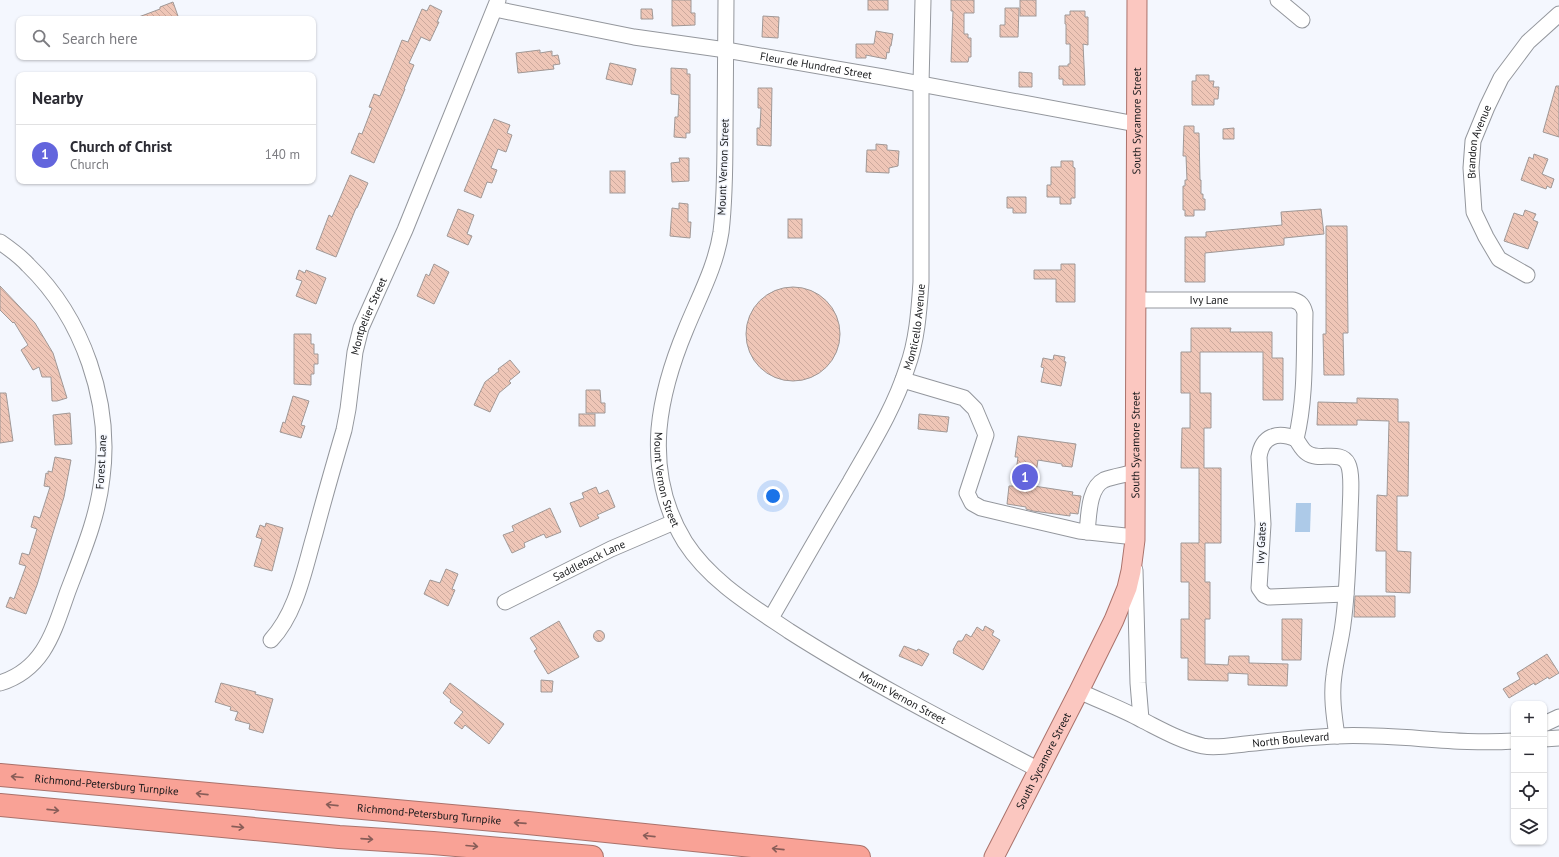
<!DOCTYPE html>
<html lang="en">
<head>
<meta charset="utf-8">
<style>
  :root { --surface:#fff; --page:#f2f2f3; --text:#2b2b33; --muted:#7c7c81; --line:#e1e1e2; --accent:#6365dd }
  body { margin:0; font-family:"PT Sans",sans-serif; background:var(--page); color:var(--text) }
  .controls { position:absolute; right:12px; bottom:12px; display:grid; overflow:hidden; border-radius:8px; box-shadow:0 1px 3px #0004 }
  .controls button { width:36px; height:36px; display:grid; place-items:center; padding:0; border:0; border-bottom:1px solid var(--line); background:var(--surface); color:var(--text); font:20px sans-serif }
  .you { position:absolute; left:773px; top:496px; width:14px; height:14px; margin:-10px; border:3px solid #fff; border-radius:50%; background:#1a73e8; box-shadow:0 0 0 6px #1a73e833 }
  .badge { display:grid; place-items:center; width:26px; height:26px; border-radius:50%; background:var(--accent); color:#fff; font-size:13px; font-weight:700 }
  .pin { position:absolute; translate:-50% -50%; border:2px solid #fff; box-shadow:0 1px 4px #0006 }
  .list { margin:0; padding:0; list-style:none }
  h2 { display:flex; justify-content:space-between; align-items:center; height:52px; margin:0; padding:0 16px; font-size:17px }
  h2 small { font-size:13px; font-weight:400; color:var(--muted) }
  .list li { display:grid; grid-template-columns:26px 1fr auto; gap:12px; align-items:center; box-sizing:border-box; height:60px; padding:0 16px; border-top:1px solid var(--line) }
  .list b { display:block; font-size:15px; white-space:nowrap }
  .list p { margin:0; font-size:13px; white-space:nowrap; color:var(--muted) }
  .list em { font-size:13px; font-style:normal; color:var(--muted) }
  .icon { flex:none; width:22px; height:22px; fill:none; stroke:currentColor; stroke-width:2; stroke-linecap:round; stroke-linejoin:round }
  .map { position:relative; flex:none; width:1559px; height:857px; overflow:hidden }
  .search { position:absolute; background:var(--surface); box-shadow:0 1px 3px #0004; left:16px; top:16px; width:300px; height:44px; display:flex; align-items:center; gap:10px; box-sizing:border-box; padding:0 14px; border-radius:8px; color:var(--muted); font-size:15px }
  .panel { position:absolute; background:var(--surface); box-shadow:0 1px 3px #0004; left:16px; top:72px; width:300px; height:112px; border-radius:8px }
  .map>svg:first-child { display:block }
  .water { fill:#adcae8 }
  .building { fill:url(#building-back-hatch); stroke:#a09896 }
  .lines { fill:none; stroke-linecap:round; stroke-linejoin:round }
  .minor-casing { stroke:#94979d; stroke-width:17 }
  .major-casing { stroke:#aa726b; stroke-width:21 }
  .highway-casing { stroke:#aa726b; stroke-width:24 }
  .minor { stroke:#fff; stroke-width:15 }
  .major { stroke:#fbc7c0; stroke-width:19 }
  .highway { stroke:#f9a296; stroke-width:22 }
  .oneway { stroke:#885d58 }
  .labels { text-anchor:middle; stroke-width:3; stroke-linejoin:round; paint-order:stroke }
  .street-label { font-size:11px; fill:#17181a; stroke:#f4f7fe }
</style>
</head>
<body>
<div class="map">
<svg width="1559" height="857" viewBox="0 0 1559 857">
  <defs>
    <pattern id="building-back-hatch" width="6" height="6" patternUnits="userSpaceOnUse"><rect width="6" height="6" fill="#efc6b7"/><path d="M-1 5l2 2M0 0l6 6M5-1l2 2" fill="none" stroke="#cca99d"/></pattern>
  </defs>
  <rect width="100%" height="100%" fill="#f4f7fe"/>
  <polygon class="water" points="1296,503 1311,503 1310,532 1295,532"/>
  <g class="building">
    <polygon points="672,0 691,0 691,13 695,13 695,25 672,26"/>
    <rect x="868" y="0" width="20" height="10"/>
    <polygon points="951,0 974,0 974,13 964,13 964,34 968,34 968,38 971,38 971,57 969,57 968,62 951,62 953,11 951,11"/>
    <rect x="1020" y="0" width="16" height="16"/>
    <polygon points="173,2 179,19 136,19 136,18 160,9 160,7"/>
    <polygon points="430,5 442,11 437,22 439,22 430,41 421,37 409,63 414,65 404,89 405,89 374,163 351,153 359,133 362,134 372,108 369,107 374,94 380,96 402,40 408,42 422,9 427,11"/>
    <polygon points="1005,8 1019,8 1018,37 1000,37 1000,25 1005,25"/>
    <polygon points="641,9 652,9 653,19 641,19"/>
    <polygon points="1070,11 1085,11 1085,17 1088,17 1088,45 1083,44 1085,85 1063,85 1063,79 1059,79 1059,66 1068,66 1068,64 1070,64 1070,44 1066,44 1066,24 1065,24 1065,15 1070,15"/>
    <polygon points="763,16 779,17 778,38 762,37"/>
    <polygon points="876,31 893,34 891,46 890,46 889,53 887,52 886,59 866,55 866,58 856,58 856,44 874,44"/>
    <polygon points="540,50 540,53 552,51 552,56 558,55 560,64 553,65 554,69 518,73 516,53"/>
    <polygon points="610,63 636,69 632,85 606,79"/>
    <polygon points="671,68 687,69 687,74 690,74 690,133 686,133 686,138 674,137 675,117 678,117 679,95 671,94"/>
    <polygon points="1019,72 1032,73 1032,87 1019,87"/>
    <polygon points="1196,75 1209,75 1209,81 1214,81 1213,87 1219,87 1218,99 1214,99 1214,105 1192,105 1192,81 1196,81"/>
    <polygon points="1556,86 1559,86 1559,137 1543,132"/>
    <polygon points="758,88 772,88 771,146 757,145 757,128 760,128 761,108 758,108"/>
    <polygon points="494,119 510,125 507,133 512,135 506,152 498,149 491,168 497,170 492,183 487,182 481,198 464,191"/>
    <polygon points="1184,126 1194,126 1194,133 1199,133 1200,180 1201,180 1201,194 1203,194 1203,199 1205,199 1205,210 1194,210 1194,216 1185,216 1185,210 1183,210 1183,186 1185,186 1185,180 1187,180 1186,156 1183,156"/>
    <polygon points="1234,128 1234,139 1223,139 1223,129"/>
    <polygon points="876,144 887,145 887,150 899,151 898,166 889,168 889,173 866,172 867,150 876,150"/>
    <polygon points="1534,154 1548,159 1542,174 1554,179 1551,188 1547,186 1546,189 1521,180 1529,157 1533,159"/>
    <polygon points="679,158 689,158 689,181 672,182 671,163 680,162"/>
    <polygon points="1061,161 1073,161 1073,167 1075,168 1075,198 1071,198 1071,204 1060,204 1060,197 1047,197 1047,185 1051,185 1051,167 1061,167"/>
    <rect x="610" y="171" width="15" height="22"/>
    <polygon points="350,175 368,183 357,208 356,208 336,257 316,249 329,215 332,217"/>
    <polygon points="1007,197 1026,197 1026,213 1013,213 1013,208 1007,208"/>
    <polygon points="679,203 688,204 688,222 691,222 690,238 670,236 672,208 679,209"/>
    <polygon points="458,209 474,215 467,234 472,236 468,245 447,236"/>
    <polygon points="1321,209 1324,234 1284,238 1284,245 1205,253 1205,282 1185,282 1185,237 1206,237 1206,232 1282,225 1281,212"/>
    <polygon points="1525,210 1536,214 1533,220 1538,222 1528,249 1504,241 1514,213 1523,216"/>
    <rect x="788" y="219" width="14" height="19"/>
    <polygon points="1326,226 1347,226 1348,333 1343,333 1344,375 1324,375 1323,334 1326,334"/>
    <polygon points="434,264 449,272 434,304 417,296 426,274 429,276"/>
    <polygon points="1061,264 1075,264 1075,302 1056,302 1056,279 1034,279 1034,270 1061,270"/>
    <polygon points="299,270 305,273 306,270 326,278 316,304 296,296 302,281 296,279"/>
    <polygon points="0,286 35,323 53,353 67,398 57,401 52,401 51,377 42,377 39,367 33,370 21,350 28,345 14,322 13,323 0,310"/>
    <circle cx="793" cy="334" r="47"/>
    <polygon points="1191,328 1231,328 1230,332 1272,332 1272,358 1283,358 1283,400 1263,400 1263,352 1200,352 1200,393 1211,393 1211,428 1204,428 1204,468 1221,468 1221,543 1205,543 1205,582 1210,582 1210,619 1205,619 1205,664 1228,665 1229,656 1249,656 1249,663 1288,664 1287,686 1248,685 1248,674 1228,673 1228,681 1188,680 1188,658 1181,658 1181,619 1189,619 1189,582 1181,582 1181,543 1199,543 1199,468 1181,468 1182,428 1190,428 1190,393 1181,393 1181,352 1191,352"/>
    <polygon points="294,334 311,334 311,344 314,344 314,354 318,354 318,364 314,364 314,374 311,374 311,385 294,384"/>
    <polygon points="1054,355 1065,357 1064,361 1066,362 1061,386 1041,382 1044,368 1041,367 1043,358 1053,360"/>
    <polygon points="510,360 520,372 509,381 511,383 499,393 490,412 474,405 485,382 499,371 498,369"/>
    <polygon points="586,390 600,390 601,403 605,403 605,413 586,413"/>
    <polygon points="0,393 6,393 13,441 0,443"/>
    <polygon points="293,396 309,401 301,425 305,426 301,438 280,432 283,422 285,423"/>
    <polygon points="1357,398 1398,399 1398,422 1409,422 1408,496 1397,496 1397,551 1411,552 1410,593 1386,592 1386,551 1376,551 1377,495 1387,496 1389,421 1357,420 1357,425 1317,425 1318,402 1357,403"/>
    <polygon points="70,413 72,444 55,445 53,415"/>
    <rect x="579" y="414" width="16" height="12"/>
    <polygon points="919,414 949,417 947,432 918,429"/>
    <polygon points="1018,436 1076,444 1072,467 1062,466 1062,464 1038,460 1034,486 1073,492 1072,495 1081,496 1078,514 1070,513 1070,516 1033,511 1026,509 1026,507 1007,504 1009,486 1014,486 1018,457 1015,457"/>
    <polygon points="55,457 71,460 64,497 37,585 26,614 6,607 10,597 14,599 26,566 19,564 22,553 29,555 37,529 31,527 34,516 40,518 50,487 44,486 46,473 48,474 48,471 52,472"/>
    <polygon points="596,487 599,494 608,490 615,507 597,515 599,518 580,527 570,503 584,498 582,493"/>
    <polygon points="550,508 561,532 546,538 544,534 524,543 525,547 512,553 503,535 514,531 512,526"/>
    <polygon points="266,523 283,528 272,571 254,566 262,539 256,537 260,525 265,527"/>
    <polygon points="446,569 458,574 452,589 455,590 448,606 424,594 430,580 440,583"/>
    <polygon points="1355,596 1395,596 1395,617 1354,617"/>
    <polygon points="1282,619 1302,619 1301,660 1282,660"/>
    <polygon points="559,621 579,657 548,674 534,651 537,649 530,638"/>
    <polygon points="985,626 994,631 992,635 1000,640 983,670 953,653 954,651 953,650 958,641 962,641 966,634 971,637 977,627 983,631"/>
    <circle cx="599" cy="636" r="5.5"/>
    <polygon points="904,646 917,651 918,649 929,654 922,666 899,656"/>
    <polygon points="1547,654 1559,673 1549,679 1548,677 1535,685 1534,683 1509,698 1503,689 1520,679 1517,673"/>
    <polygon points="541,680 553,681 552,692 541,692"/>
    <polygon points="221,683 256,692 255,694 273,699 263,733 249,729 250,724 235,720 238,712 230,710 231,707 215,702"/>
    <polygon points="450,683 504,724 489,744 465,725 462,729 454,723 463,712 450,702 451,700 443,693"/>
  </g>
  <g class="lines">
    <defs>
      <g id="minor">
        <path id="s1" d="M 726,0 C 726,44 725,89 725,133 C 725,166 725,199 721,232 C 716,266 699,297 686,329 C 673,360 662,395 659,429 C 656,468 664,508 685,542 C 710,581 752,606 789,631 C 869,682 955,726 1039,770"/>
        <polyline points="1278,0 1302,20"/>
        <path id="s2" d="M 495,9 L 634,37 L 726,50 L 883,77 L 1136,124"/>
        <path d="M 0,242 C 10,249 20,256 28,265 C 83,318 112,402 102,478 C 98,517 82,554 68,591 C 54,630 45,669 0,683"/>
        <path id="s3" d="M 1527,275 L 1499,259 L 1486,237 L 1474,212 L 1471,168 L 1473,141 L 1487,107 L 1501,78 L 1528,42 L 1559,14"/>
        <path id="s4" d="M 1136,300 L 1293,300 C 1300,302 1303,305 1305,313 C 1304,354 1306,398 1296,439 C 1299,443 1302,450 1307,453 C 1319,462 1341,449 1348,464 C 1353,474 1350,503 1350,515 C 1348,552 1348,589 1343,624 C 1341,641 1336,658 1334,675 C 1331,695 1334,716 1337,736"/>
        <polyline points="903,380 964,398 975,409 986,435 967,493 972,503 981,508 1079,531 1135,537"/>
        <path d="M 1296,439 C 1277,431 1262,436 1259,457 L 1263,524 L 1259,588 L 1264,595 L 1269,597 L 1346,594"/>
        <path d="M 1087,532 C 1089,517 1088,488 1104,480 C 1114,476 1125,475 1135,472"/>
        <polyline points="1135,570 1138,683 1141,719"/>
        <path id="s5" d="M 505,602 L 611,549 L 674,522"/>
        <path id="s6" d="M 771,618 C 797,573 823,527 850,482 C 871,445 894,409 907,368 C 917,341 919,311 921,282 L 921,84 L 923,0"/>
        <path id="s7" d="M 271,640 C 297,612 304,570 315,533 C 324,499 334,464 344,430 L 348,409 L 355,352 L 361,328 L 405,230 L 498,0"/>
        <path id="s8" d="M 1079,691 C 1100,701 1122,709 1142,720 C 1162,730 1181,741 1203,746 C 1219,749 1238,744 1255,743 C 1282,740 1309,737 1336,736 C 1395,733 1454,745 1514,741"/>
        <polyline points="1544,724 1559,717"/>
        <polyline points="1544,739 1559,738"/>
      </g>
      <g id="major">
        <path id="s9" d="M 994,857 L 1079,691 L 1114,620 L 1127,588 L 1131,571 L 1135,540 L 1137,0"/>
      </g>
      <g id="highway">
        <path id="s10" d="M 0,775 L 528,823 L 859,857"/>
        <polyline points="0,805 339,837 433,843 592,857"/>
      </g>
    </defs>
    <use href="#minor" class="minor-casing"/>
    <use href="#major" class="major-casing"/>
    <use href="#highway" class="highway-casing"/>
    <use href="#minor" class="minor"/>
    <use href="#major" class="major"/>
    <use href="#highway" class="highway"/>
  </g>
  <defs><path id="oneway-shaft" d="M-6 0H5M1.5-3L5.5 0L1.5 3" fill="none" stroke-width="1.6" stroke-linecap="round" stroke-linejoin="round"/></defs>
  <g class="oneway">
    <use href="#oneway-shaft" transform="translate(17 777) rotate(-175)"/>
    <use href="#oneway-shaft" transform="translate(202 794) rotate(-174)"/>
    <use href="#oneway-shaft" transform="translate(332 805) rotate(-174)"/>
    <use href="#oneway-shaft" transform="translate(53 810) rotate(6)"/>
    <use href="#oneway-shaft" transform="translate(520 823) rotate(-176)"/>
    <use href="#oneway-shaft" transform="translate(238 827) rotate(6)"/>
    <use href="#oneway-shaft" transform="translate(649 836) rotate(-174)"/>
    <use href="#oneway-shaft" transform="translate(367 839) rotate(4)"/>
    <use href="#oneway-shaft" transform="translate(472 846) rotate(5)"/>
    <use href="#oneway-shaft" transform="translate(778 849) rotate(-174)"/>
  </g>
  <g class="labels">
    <g class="street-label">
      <text dy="4" stroke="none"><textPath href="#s2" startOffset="326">Fleur de Hundred Street</textPath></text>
      <text dy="4" stroke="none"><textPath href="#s9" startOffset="768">South Sycamore Street</textPath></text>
      <text dy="4" stroke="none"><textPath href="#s3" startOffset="157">Brandon Avenue</textPath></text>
      <text transform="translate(723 167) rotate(-88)" y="4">Mount Vernon Street</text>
      <text dy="4" stroke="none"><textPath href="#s4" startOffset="73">Ivy Lane</textPath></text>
      <text dy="4" stroke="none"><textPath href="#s7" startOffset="341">Montpelier Street</textPath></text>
      <text dy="4" stroke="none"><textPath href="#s6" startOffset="327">Monticello Avenue</textPath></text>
      <text dy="4" stroke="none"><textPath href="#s9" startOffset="444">South Sycamore Street</textPath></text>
      <text transform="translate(101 462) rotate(-87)" y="4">Forest Lane</text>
      <text dy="4" stroke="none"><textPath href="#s1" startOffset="491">Mount Vernon Street</textPath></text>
      <text transform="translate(1261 543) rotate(-88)" y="4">Ivy Gates</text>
      <text dy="4" stroke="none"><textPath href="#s5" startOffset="94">Saddleback Lane</textPath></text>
      <text dy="4" stroke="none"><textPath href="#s1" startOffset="827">Mount Vernon Street</textPath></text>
      <text dy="4" stroke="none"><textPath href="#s8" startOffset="224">North Boulevard</textPath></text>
      <text dy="4" stroke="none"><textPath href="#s9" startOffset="108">South Sycamore Street</textPath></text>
      <text dy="4" stroke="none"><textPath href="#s10" startOffset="107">Richmond-Petersburg Turnpike</textPath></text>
      <text dy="4" stroke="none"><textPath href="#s10" startOffset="431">Richmond-Petersburg Turnpike</textPath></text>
    </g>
  </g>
</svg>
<div class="controls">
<button>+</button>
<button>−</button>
<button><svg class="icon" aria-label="locate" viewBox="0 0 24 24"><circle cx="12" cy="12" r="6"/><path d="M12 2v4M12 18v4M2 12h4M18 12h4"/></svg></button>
<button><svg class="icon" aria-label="layers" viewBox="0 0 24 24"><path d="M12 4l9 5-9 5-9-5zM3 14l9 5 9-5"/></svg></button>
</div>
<div class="you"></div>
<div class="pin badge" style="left:1025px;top:477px">1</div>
<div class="search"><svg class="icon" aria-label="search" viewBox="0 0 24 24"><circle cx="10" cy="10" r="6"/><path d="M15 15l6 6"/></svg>Search here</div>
<section class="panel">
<h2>Nearby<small></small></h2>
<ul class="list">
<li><span class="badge">1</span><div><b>Church of Christ</b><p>Church</p></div><em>140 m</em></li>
</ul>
</section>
</div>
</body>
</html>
